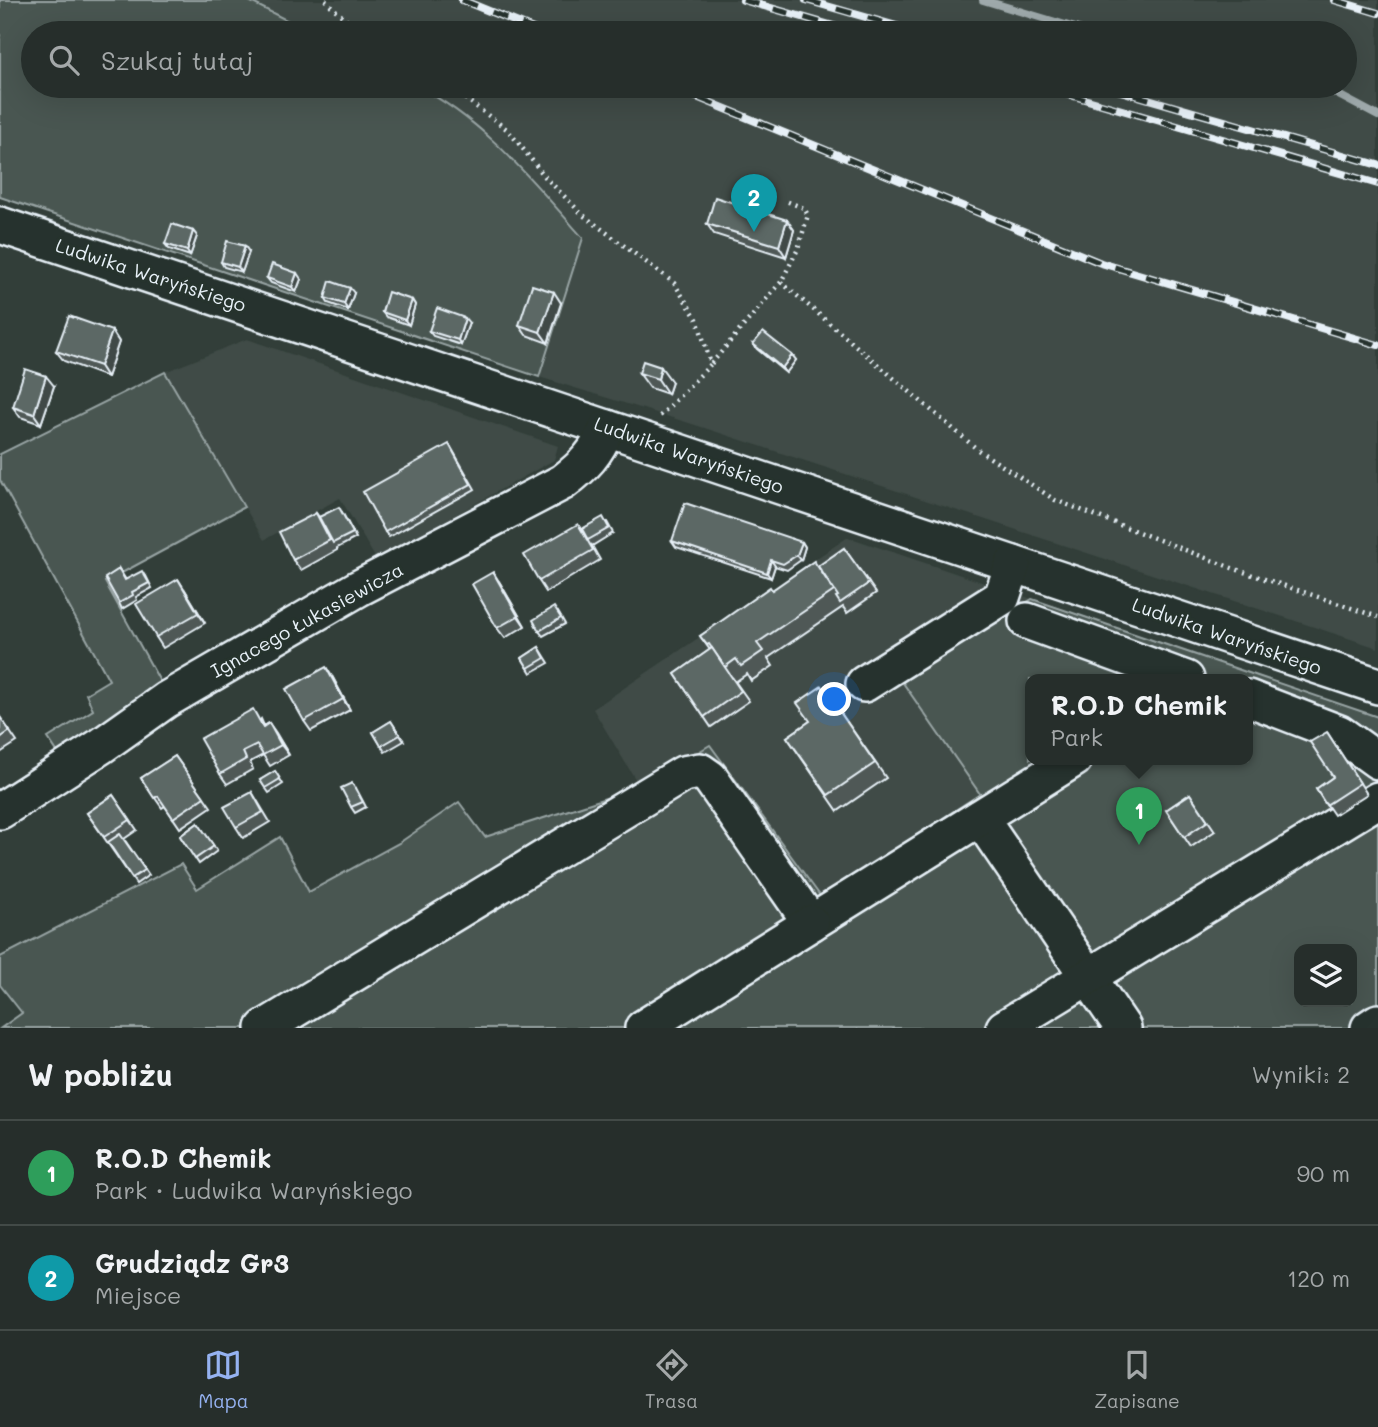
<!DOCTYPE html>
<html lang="pl">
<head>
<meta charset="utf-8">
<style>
  :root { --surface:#262e2b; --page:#2e3633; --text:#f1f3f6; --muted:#a4a8a9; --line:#424a47; --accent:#95b2f1 }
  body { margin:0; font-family:Mali,sans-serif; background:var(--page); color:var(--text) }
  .controls { position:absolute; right:21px; bottom:21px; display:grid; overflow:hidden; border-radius:14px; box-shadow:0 7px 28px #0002 }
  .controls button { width:63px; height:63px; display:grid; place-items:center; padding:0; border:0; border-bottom:2px solid var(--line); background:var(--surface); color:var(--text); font:35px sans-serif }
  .you { position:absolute; left:835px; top:700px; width:24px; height:24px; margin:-18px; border:5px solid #fff; border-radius:50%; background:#1a73e8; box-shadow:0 0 0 10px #1a73e833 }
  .badge { display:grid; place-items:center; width:46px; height:46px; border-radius:50%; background:var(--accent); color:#fff; font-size:23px; font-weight:700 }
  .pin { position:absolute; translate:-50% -58px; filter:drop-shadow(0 2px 4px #0008) }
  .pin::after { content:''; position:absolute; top:37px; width:24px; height:21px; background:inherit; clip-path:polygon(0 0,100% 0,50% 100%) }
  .popup { position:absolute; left:1025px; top:674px; width:228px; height:91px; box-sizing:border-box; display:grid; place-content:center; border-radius:14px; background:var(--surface); filter:drop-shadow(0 2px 5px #0005); font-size:23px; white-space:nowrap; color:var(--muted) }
  .popup b { font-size:26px; color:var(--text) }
  .popup::after { content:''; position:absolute; left:50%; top:100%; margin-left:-14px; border:14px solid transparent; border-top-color:var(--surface) }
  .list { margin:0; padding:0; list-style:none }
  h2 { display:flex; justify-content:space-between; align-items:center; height:91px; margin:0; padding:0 28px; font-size:30px }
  h2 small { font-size:23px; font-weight:400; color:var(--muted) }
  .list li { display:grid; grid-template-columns:46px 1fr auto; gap:21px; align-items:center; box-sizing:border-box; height:105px; padding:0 28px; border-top:2px solid var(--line) }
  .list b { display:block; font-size:26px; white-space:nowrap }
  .list p { margin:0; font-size:23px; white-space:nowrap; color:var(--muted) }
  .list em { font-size:23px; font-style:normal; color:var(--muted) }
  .icon { flex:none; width:38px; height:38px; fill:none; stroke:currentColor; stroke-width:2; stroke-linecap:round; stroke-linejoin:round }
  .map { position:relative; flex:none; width:1378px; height:1028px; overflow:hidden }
  .search { position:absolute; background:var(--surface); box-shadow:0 7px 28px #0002; left:21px; right:21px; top:21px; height:77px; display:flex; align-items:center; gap:18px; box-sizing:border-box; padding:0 24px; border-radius:38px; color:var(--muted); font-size:26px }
  .sheet { height:301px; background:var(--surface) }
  nav { display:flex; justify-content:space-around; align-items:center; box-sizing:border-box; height:98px; border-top:2px solid var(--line); background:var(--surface); font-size:19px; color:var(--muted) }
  nav a { display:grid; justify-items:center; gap:4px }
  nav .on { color:var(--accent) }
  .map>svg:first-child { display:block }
  .built { fill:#3f4b46 }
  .green { fill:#495651; stroke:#98a4a4; stroke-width:2; fill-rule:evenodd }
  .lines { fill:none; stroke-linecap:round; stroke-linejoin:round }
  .stream { stroke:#9ea9ab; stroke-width:8 }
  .minor-casing { stroke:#e8f1f8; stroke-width:40 }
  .path { stroke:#e8f1f8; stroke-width:4.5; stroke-dasharray:2 5; stroke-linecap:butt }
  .minor { stroke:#26332d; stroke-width:35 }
  .rail-casing { stroke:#e8f1f8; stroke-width:8 }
  .rail { stroke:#26332d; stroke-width:5; stroke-dasharray:16; stroke-linecap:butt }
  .wall { fill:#4f5957; stroke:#e8f1f8; stroke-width:2 }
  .shaded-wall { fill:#404947; stroke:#e8f1f8; stroke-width:2 }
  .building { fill:#5c6865; stroke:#e8f1f8; stroke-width:2 }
  .labels { text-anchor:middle; stroke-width:6; stroke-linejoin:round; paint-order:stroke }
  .street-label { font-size:19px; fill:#e8f1f8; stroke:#26332d }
</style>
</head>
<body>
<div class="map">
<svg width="1378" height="1028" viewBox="0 0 1378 1028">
  <rect width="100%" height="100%" fill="#323e39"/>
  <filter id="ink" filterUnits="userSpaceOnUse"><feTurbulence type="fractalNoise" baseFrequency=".0143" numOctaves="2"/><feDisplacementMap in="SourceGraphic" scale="14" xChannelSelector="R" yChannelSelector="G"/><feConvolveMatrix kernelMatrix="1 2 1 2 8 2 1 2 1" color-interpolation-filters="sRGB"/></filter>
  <g filter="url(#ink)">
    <g class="built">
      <polygon points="247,0 1378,0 1378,648 689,423 539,377 583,238 442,99 416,86 1345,86 1345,33 312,33"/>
      <polygon points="247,339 558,446 554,460 376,559 340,498 264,540 165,372"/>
      <polygon points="848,537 1032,599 899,677 981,793 821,897 710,745 640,787 593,709"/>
    </g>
    <g class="green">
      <path d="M 0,0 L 247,0 L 312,33 L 33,33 L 33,86 L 416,86 C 485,120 533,182 583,238 L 539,377 L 0,197 Z"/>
      <polygon points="165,372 244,507 105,582 162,685 60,756 48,738 93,710 86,694 109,680 0,480 0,454"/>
      <path d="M 1032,599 L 1378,717 L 1378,1028 L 1,1028 L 22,1013 L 0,985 L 0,957 L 181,864 L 197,889 L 280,837 L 309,892 L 399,843 L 459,802 L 485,837 L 640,787 L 710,745 L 821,897 L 980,794 L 899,677 ZM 1030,679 L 1248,679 L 1248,759 L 1030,759 ZM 1299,949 L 1352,949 L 1352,1002 L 1299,1002 Z"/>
    </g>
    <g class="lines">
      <g class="stream">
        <polyline points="983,0 1092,33"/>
        <polyline points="1316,86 1329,90 1378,116"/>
      </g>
      <defs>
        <g id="minor">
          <polyline points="0,225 1378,686"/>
          <polyline points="1027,621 1186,679"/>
          <polyline points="864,684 1002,597 1013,564"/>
          <polyline points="1248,698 1339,733 1378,761"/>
          <path d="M 0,811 L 101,746 L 166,700 L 359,588 L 563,482 C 585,465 596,454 607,428"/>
          <polyline points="980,818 1123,1028"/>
          <polyline points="264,1028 683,774 700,771 710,778 811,923 1074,759"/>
          <polyline points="643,1028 811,923"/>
          <polyline points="1004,1028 1378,800"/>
          <polyline points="1369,1028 1378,1022"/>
        </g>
      </defs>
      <use href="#minor" class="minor-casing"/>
      <g class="path">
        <polyline points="325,0 360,33"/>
        <polyline points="448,86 508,130 546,178 583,215 674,283 697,319 711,364 781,282 798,249 808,215 804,208 786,201"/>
        <polyline points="781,282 978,450 1055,500 1232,568 1378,617"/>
        <polyline points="660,416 711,364"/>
      </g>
      <use href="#minor" class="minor"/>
      <defs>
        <g id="rail">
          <polyline points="462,0 543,33"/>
          <polyline points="743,0 858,33"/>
          <polyline points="806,0 921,33"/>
          <polyline points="1334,0 1378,13"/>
          <polyline points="670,86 1101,263 1378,345"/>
          <polyline points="1039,86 1378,184"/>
          <polyline points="1103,86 1378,165"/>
        </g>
      </defs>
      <use href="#rail" class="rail-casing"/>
      <use href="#rail" class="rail"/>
    </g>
    <g class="wall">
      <polygon points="787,220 794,230 786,257 714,234 707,224"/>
      <polygon points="193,231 197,236 190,256 169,249 165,244"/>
      <polygon points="249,252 242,272 224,267 221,262"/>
      <polygon points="267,278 301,279 296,292 271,283"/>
      <polygon points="354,293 348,310 328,303 325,298"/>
      <polygon points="412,300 415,305 409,325 386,317 382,312"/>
      <polygon points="561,303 548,343 526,335 519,325"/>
      <polygon points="469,323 461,345 433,336 429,331"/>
      <polygon points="112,331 119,342 107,377 64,361 56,351"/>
      <polygon points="753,344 792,355 796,360 786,373 757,349"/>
      <polygon points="639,373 672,382 668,394 650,388"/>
      <polygon points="54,386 41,424 20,417 13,407"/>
      <polygon points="452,449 475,489 389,537 385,532"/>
      <polygon points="342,512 356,538 337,548 337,550 301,570 293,560 316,513 319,517"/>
      <polygon points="607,522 613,533 592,546 591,544 600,560 546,592 539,581 582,529"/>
      <polygon points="672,541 802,542 805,547 801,560 787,570 775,566 771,578 676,547"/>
      <polygon points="844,548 876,593 847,613 843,607 768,658 773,666 751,681 747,674 735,682 732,677 749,701 711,727 675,674 710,650 700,636 772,590 818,567"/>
      <polygon points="119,569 126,580 146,576 152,588 136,597 137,600 122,609 119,603"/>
      <polygon points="500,583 525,626 505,638 497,628"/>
      <polygon points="185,590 205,623 163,648 156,637"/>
      <polygon points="558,612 565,624 543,636 539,631"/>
      <polygon points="539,647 549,663 531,673 522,658"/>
      <polygon points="333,678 350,710 311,731 304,721"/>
      <polygon points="822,686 886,778 838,811 787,737 810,721"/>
      <polygon points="0,717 17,742 0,753"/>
      <polygon points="261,719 264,726 269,723 289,755 270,766 263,755 250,762 253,769 227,784 220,774"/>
      <polygon points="391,721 404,741 385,752 373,732"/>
      <polygon points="1327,732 1367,794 1334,815 1316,789 1333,777"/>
      <polygon points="175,756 211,807 180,828 165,806 162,808 141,778"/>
      <polygon points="275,771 283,784 269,793 260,780"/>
      <polygon points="356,788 366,807 355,813 351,807"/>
      <polygon points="252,792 270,822 243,838 236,827"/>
      <polygon points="1190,794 1215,831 1191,847 1166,810"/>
      <polygon points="113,795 137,830 124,839 149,875 136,884 87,813"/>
      <polygon points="198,823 217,851 199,864 180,836"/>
    </g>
    <g class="shaded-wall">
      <polygon points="787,220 794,230 786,257 779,246"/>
      <polygon points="193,231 197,236 190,256 187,251"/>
      <polygon points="245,246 249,252 242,272 238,267"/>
      <polygon points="297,273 301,279 296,292 292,287"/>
      <polygon points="350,288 354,293 348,310 344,304"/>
      <polygon points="554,292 561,303 548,343 540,332"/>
      <polygon points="412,300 415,305 409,325 405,320"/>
      <polygon points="465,318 469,323 461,345 458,340"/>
      <polygon points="112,331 119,342 107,377 100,366"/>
      <polygon points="792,355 796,360 786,373 782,368"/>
      <polygon points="661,367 672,382 668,394 658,379"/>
      <polygon points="46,376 54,386 41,424 34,414"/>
      <polygon points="802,542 805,547 801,560 797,555"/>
      <polygon points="771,560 775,566 771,578 767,573"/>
      <polygon points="493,572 500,583 525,626 518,616"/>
      <polygon points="178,579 185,590 205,623 198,613"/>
      <polygon points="326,667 333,678 350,710 343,699"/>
      <polygon points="269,723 276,733 289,755 281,745"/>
    </g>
    <g class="building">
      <polygon points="715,197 787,220 779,246 707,224"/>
      <polygon points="172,224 193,231 187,251 165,244"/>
      <polygon points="227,241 245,246 238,267 221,262"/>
      <polygon points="272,264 297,273 292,287 267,278"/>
      <polygon points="330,281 350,288 344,304 325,298"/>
      <polygon points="532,285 554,292 540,332 519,325"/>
      <polygon points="388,292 412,300 405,320 382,312"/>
      <polygon points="437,308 465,318 458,340 429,331"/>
      <polygon points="69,316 112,331 100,366 56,351"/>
      <polygon points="763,332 792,355 782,368 753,344"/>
      <polygon points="643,361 661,367 658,379 639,373"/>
      <polygon points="25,369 46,376 34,414 13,407"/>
      <polygon points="449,444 471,484 385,532 363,492"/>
      <polygon points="685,503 802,542 797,555 783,564 771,560 767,573 672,541"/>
      <polygon points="339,507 353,533 333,543 319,517"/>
      <polygon points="316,513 330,540 293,560 279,532"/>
      <polygon points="603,517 609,528 588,540 582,529"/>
      <polygon points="578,524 593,550 539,581 524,555"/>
      <polygon points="844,548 869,583 840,603 836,597 838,596 818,566"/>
      <polygon points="814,561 834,591 757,643 763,651 741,666 736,659 725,667 709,644 707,645 700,636 770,587 772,590"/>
      <polygon points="119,569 125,580 142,571 149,583 132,592 133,595 119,603 105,578"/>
      <polygon points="493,572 518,616 497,628 472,584"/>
      <polygon points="178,579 198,613 156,637 136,604"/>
      <polygon points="554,607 561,618 539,631 533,620"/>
      <polygon points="539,647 545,658 528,668 522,658"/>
      <polygon points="712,648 741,691 704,717 675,674"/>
      <polygon points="326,667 343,699 304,721 286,689"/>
      <polygon points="822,686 875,763 828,795 787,737 810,721 797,703"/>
      <polygon points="253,709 263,727 269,723 281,745 263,755 257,745 243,752 246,759 220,774 200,739"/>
      <polygon points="0,717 10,731 0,738"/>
      <polygon points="391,721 400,735 381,746 373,732"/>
      <polygon points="1327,732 1360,783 1326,805 1316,789 1333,777 1310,742"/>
      <polygon points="175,756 204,797 173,818 158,796 154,798 141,778"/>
      <polygon points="275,771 280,779 265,788 260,780"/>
      <polygon points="352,783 363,802 351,807 341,788"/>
      <polygon points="252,792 263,812 236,827 224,807"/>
      <polygon points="1190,794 1208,821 1184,837 1166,810"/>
      <polygon points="113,795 130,820 104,837 87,813"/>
      <polygon points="198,823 214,846 195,859 180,836"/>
      <polygon points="120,834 145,870 132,878 108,842"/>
    </g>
  </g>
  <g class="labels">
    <g class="street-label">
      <text transform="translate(151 275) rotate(18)" y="7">Ludwika Waryńskiego</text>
      <text transform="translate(689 455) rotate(19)" y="7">Ludwika Waryńskiego</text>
      <text transform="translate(307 620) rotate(-29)" y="7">Ignacego Łukasiewicza</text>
      <text transform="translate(1227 636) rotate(19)" y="7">Ludwika Waryńskiego</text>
    </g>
  </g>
</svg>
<div class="controls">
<button><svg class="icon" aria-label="layers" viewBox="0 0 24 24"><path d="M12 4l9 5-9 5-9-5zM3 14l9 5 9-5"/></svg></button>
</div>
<div class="you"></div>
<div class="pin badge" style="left:1139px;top:845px;background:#2e9e5b">1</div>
<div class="popup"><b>R.O.D Chemik</b>Park</div>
<div class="pin badge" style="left:754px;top:232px;background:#0f9aa8">2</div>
<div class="search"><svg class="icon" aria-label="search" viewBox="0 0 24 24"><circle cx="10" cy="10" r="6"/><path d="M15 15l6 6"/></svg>Szukaj tutaj</div>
</div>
<section class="sheet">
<h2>W pobliżu<small>Wyniki: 2</small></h2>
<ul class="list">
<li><span class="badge" style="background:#2e9e5b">1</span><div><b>R.O.D Chemik</b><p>Park · Ludwika Waryńskiego</p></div><em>90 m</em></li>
<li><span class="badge" style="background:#0f9aa8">2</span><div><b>Grudziądz Gr3</b><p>Miejsce</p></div><em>120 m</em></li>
</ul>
</section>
<nav>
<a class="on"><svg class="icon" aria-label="map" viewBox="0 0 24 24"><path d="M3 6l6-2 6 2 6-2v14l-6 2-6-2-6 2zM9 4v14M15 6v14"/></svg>Mapa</a>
<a><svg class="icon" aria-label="directions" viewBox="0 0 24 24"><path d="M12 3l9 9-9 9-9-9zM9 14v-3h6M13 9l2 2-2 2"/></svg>Trasa</a>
<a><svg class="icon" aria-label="saved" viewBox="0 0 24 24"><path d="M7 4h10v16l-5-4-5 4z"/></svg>Zapisane</a>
</nav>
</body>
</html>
